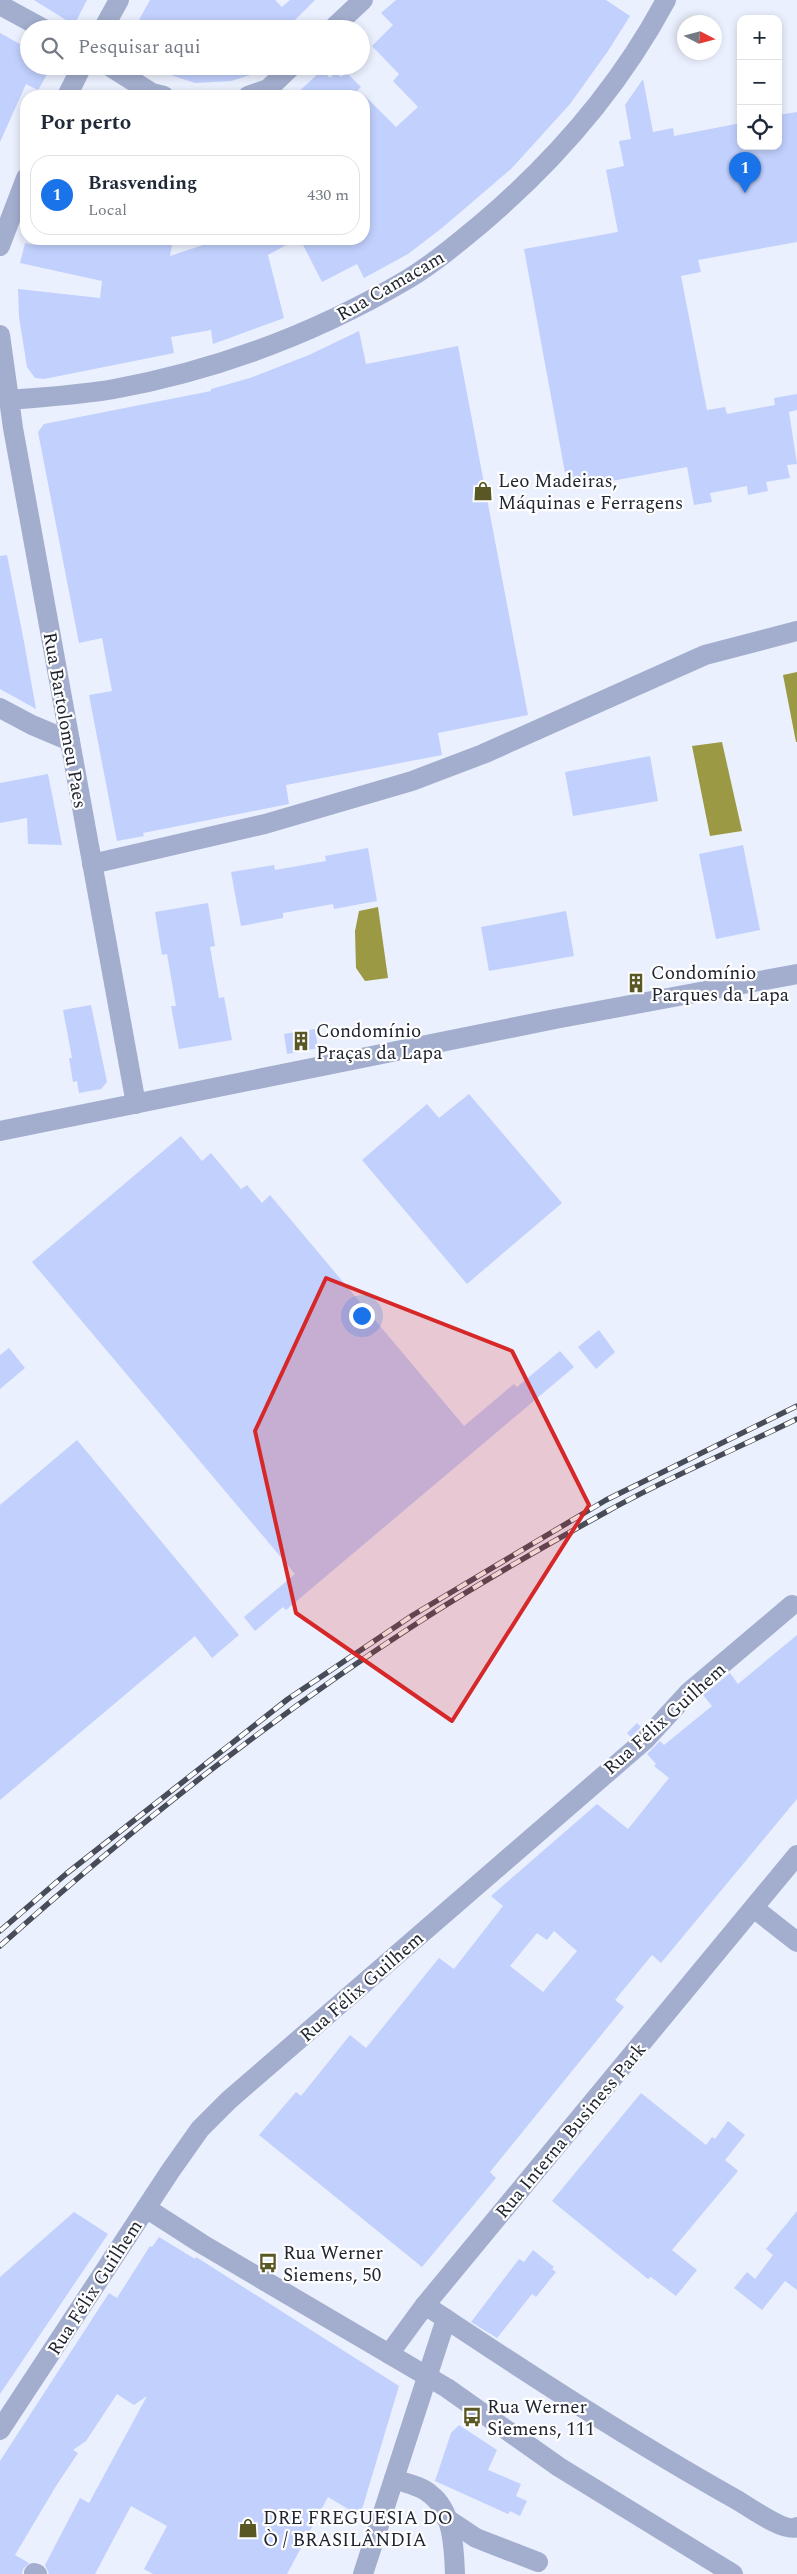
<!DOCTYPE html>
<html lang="pt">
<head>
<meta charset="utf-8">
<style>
  :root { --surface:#fff; --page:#f6f6f7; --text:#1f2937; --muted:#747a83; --line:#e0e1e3; --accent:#1a73e8 }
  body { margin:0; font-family:Spectral,serif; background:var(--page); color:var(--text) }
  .controls { position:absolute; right:15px; top:15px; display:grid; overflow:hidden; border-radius:10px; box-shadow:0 2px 8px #0003 }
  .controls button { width:45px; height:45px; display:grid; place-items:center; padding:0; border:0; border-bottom:1px solid var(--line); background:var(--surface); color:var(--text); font:25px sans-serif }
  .compass { position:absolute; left:677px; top:15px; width:45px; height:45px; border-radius:50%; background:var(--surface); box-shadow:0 2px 8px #0003; rotate:96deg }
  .you { position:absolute; left:361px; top:1315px; width:18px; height:18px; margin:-12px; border:4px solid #fff; border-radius:50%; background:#1a73e8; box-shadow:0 0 0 8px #1a73e833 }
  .badge { display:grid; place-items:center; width:32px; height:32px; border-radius:50%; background:var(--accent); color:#fff; font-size:16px; font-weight:700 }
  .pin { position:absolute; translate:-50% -41px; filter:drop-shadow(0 1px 2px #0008) }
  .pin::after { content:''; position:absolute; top:26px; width:18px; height:15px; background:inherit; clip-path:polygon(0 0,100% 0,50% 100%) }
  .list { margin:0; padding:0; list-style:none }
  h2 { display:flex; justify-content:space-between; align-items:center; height:65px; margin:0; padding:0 20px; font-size:21px }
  h2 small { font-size:16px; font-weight:400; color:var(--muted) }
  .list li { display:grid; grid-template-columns:32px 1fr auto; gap:15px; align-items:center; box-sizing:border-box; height:80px; margin:0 10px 10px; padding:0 10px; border:1px solid var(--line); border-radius:20px }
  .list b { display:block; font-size:19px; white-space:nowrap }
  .list p { margin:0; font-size:16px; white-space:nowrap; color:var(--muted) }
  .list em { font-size:16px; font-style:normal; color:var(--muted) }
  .icon { flex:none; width:28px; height:28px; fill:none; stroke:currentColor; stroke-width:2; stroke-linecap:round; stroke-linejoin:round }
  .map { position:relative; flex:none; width:797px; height:2574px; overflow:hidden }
  .search { position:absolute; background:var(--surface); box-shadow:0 2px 8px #0003; left:20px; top:20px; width:350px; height:55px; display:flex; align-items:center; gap:12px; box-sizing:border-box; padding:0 18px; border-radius:28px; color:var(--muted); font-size:19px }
  .panel { position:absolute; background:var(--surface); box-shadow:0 2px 8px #0003; left:20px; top:90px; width:350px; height:155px; border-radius:20px }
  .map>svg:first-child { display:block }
  .water { fill:#9b9944 }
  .building { fill:#c1d0fd; fill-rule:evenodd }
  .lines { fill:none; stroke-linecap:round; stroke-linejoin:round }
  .minor { stroke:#a3aece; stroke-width:20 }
  .rail-casing { stroke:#474c58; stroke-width:5.5 }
  .rail { stroke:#fefefe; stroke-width:4; stroke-dasharray:11; stroke-linecap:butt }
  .marked { fill:#d62828; fill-opacity:0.2; stroke:#d62828; stroke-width:4; stroke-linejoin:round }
  .labels { text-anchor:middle; stroke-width:4.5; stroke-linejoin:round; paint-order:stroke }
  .street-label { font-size:19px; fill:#202531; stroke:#fefefe }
  .poi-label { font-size:19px; fill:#202531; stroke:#fefefe; text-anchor:start }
</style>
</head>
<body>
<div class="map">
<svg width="797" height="2574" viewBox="0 0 797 2574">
  <rect width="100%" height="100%" fill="#ebf0fe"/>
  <g class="water">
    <polygon points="797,672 797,742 796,742 783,675"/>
    <polygon points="722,742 742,831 710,836 692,746"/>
    <polygon points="378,907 388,978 365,981 356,968 355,931 359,911"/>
  </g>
  <g class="building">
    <polygon points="34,0 87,0 74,25"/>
    <polygon points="150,0 275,0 282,7 290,0 315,0 295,20 303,29 134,29"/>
    <polygon points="396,0 606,0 630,16 608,51 570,104 511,169 442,228 408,254 364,278 357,264 322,282 300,239 364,239 364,95 396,127 418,107 393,81 399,74 372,46 393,25 381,13"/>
    <polygon points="0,33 29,49 29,66 52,66 38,90 26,84 0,142"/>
    <polygon points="152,66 266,66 266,70 231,81 195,83 152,69"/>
    <polygon points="322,70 330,78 336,72 341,77 346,72 361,87 352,96 294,96"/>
    <polygon points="643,79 653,132 673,128 674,136 741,123 741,146 778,146 778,115 797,112 797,242 698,260 701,272 681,276 707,410 725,407 727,414 775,405 774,398 797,394 797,410 789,412 797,464 787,465 790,478 766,482 768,491 748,495 747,486 710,493 712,502 694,505 687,467 568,489 524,249 618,232 606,170 624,166 619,141 631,139 625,105"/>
    <polygon points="35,239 173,239 170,256 221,239 297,239 268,255 284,318 213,344 211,330 171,337 174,353 44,379 35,378 27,367 19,317 18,289 100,298 102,281 20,263 25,243 34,245"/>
    <polygon points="359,331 366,364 458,346 528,715 438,733 442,755 286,785 289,804 143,833 144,836 117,841 89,695 112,691 102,638 79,643 38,432 44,424 211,391 211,389 250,378 309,355"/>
    <polygon points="7,555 24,642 36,709 0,689 0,556"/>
    <polygon points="650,756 658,801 573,816 565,772"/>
    <polygon points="48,774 62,845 28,844 27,818 0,823 0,783"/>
    <polygon points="743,845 760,930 716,939 699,854"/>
    <polygon points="368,848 377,901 334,909 333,904 283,913 283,918 241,926 231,872 274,865 275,870 326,861 325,856"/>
    <polygon points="208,903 215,946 210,947 219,998 224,997 232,1040 179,1049 171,1006 176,1006 167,954 162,955 155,912"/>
    <polygon points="566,911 574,956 489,971 481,927"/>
    <polygon points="91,1005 107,1082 101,1089 79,1093 77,1081 73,1082 69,1058 72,1058 63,1010"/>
    <polygon points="315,1029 318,1048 287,1054 284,1034"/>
    <polygon points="469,1094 562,1203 467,1284 362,1160 427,1104 439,1118"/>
    <polygon points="181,1136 202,1161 211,1153 241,1189 247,1185 262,1203 270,1195 464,1426 514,1384 517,1387 560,1351 574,1367 286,1610 283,1607 255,1631 244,1617 295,1574 32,1262"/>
    <polygon points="599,1330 615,1352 596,1369 578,1347"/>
    <polygon points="9,1348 25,1368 0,1389 0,1355"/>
    <polygon points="77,1440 239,1635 212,1658 195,1636 0,1800 0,1505"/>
    <path d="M 797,1635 L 797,1799 L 661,1963 L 652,1955 L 615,2000 L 624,2007 L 490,2172 L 496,2178 L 422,2267 L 259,2135 L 296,2092 L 301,2096 L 350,2035 L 366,2048 L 439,1958 L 454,1969 L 503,1906 L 491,1896 L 597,1804 L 628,1829 L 669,1778 L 654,1766 L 656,1764 L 647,1754 L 660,1741 L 664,1745 L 712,1706 L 703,1695 L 730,1673 L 738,1684 ZM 554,1931 L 577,1951 L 543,1992 L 510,1966 L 537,1933 L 547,1940 Z"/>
    <polygon points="637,1723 641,1727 631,1737 627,1733"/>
    <polygon points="641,2093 706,2145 712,2137 715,2139 728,2121 745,2135 725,2160 738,2171 672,2250 697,2270 676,2296 651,2277 648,2279 552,2201"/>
    <polygon points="797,2211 797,2290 785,2281 762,2310 734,2288 747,2272 755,2279 773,2255 766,2249"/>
    <polygon points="74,2212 108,2234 0,2394 0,2277"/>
    <polygon points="159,2237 195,2259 196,2257 399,2386 360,2516 328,2497 287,2574 153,2574 144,2569 167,2526 131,2506 95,2574 49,2574 45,2565 80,2498 89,2503 147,2396 134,2405 117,2394 86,2441 73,2450 78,2453 56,2486 15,2555 29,2563 23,2569 22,2574 0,2574 0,2461 109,2293 117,2298 150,2246 152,2247"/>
    <polygon points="533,2250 554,2267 552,2269 556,2272 536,2297 532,2294 497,2338 471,2322 519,2259 524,2262"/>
    <polygon points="459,2425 497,2450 488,2470 521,2484 516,2496 527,2501 520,2516 510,2511 508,2514 435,2481 451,2433"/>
  </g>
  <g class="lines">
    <g class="minor">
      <polyline points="0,5 44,29"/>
      <polyline points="103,29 119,0"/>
      <polyline points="332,29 363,0"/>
      <polyline points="109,66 152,93 164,96"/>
      <polyline points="67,96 82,66"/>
      <polyline points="248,96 268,89 292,66"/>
      <polyline points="0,246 26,178"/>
      <polyline points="0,335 13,428 136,1104"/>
      <path d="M 9,400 C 44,397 80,395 114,389 C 217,370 318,332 408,279 C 434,263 458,243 482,223 C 556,160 620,86 666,0"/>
      <polyline points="0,708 32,725 70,741"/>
      <polyline points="92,864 265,824 412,781 483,754 705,655 797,631"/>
      <polyline points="0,1131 555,1019 797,974"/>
      <polyline points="755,1909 797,1942"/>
      <polyline points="146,2208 202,2244 447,2388 559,2467 733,2574"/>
      <path d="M 425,2305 C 527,2373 630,2440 737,2500 C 749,2507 785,2533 797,2527"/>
      <polyline points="389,2354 425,2305 797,1855"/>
      <polyline points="0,2430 171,2170 200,2129 229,2100 645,1740 688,1693 792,1605"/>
      <path d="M 394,2479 C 405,2483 421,2486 430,2494 C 453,2511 454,2548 455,2574"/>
      <polyline points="446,2518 476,2538 538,2562"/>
      <polyline points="34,2573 37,2574"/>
      <polyline points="363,2574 446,2319"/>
    </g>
    <defs>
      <g id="rail">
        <polyline points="0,1931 66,1874 288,1699 413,1615 606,1500 797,1406"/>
        <path d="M 0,1946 C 131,1829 270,1718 419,1622 C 479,1583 543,1547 606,1512 C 667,1478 734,1450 797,1419"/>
      </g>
    </defs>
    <use href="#rail" class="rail-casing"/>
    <use href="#rail" class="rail"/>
  </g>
  <path class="marked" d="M 326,1278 L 512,1351 L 589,1505 L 452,1721 L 296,1613 L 255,1431 Z"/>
  <defs>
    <symbol id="shop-bare" viewBox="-9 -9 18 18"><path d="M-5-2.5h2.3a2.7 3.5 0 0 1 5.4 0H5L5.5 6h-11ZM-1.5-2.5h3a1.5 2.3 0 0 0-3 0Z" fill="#595825" stroke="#fefefe" stroke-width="2.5" paint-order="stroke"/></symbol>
    <symbol id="building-bare" viewBox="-9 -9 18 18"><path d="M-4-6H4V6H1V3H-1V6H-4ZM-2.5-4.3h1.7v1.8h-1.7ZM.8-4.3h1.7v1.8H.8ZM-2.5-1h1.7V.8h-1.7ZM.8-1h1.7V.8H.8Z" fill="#595825" stroke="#fefefe" stroke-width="2.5" paint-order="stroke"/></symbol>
    <symbol id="bus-bare" viewBox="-9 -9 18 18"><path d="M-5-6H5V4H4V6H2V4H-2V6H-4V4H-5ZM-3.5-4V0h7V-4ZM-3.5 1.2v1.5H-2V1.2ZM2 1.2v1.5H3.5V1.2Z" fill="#595825" stroke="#fefefe" stroke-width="2.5" paint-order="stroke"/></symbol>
  </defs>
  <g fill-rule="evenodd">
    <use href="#shop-bare" x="469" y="477" width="28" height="28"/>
    <use href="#building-bare" x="622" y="969" width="28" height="28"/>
    <use href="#building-bare" x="287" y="1027" width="28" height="28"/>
    <use href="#bus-bare" x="254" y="2249" width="28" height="28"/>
    <use href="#bus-bare" x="458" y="2403" width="28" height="28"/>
    <use href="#shop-bare" x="234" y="2514" width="28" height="28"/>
  </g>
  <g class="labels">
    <g class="street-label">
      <text transform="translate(390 285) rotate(-30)" y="7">Rua Camacam</text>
      <text transform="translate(66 720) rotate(80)" y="7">Rua Bartolomeu Paes</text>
      <text transform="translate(664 1718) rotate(-42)" y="7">Rua Félix Guilhem</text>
      <text transform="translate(361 1986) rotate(-41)" y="7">Rua Félix Guilhem</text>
      <text transform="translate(570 2130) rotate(-50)" y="7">Rua Interna Business Park</text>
      <text transform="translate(94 2287) rotate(-57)" y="7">Rua Félix Guilhem</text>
    </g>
    <g class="poi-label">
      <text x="498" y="487">Leo Madeiras,<tspan x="498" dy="22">Máquinas e Ferragens</tspan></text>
      <text x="651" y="979">Condomínio<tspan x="651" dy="22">Parques da Lapa</tspan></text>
      <text x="316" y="1037">Condomínio<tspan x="316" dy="22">Praças da Lapa</tspan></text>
      <text x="283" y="2259">Rua Werner<tspan x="283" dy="22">Siemens, 50</tspan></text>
      <text x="487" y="2413">Rua Werner<tspan x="487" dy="22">Siemens, 111</tspan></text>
      <text x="263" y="2524">DRE FREGUESIA DO<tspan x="263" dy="22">Ò / BRASILÂNDIA</tspan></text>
    </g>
  </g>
</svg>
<div class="controls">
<button>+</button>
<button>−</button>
<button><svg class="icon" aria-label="locate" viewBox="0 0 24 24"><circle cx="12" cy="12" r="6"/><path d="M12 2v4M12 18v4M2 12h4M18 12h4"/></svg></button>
</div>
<svg class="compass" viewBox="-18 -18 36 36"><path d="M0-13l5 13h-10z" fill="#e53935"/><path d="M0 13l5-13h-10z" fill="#747a83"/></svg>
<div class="you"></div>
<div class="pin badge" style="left:745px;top:193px">1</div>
<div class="search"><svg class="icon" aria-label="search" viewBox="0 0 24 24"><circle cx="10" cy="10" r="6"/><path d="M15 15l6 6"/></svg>Pesquisar aqui</div>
<section class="panel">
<h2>Por perto<small></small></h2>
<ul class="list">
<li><span class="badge">1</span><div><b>Brasvending</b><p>Local</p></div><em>430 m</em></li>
</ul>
</section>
</div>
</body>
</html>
